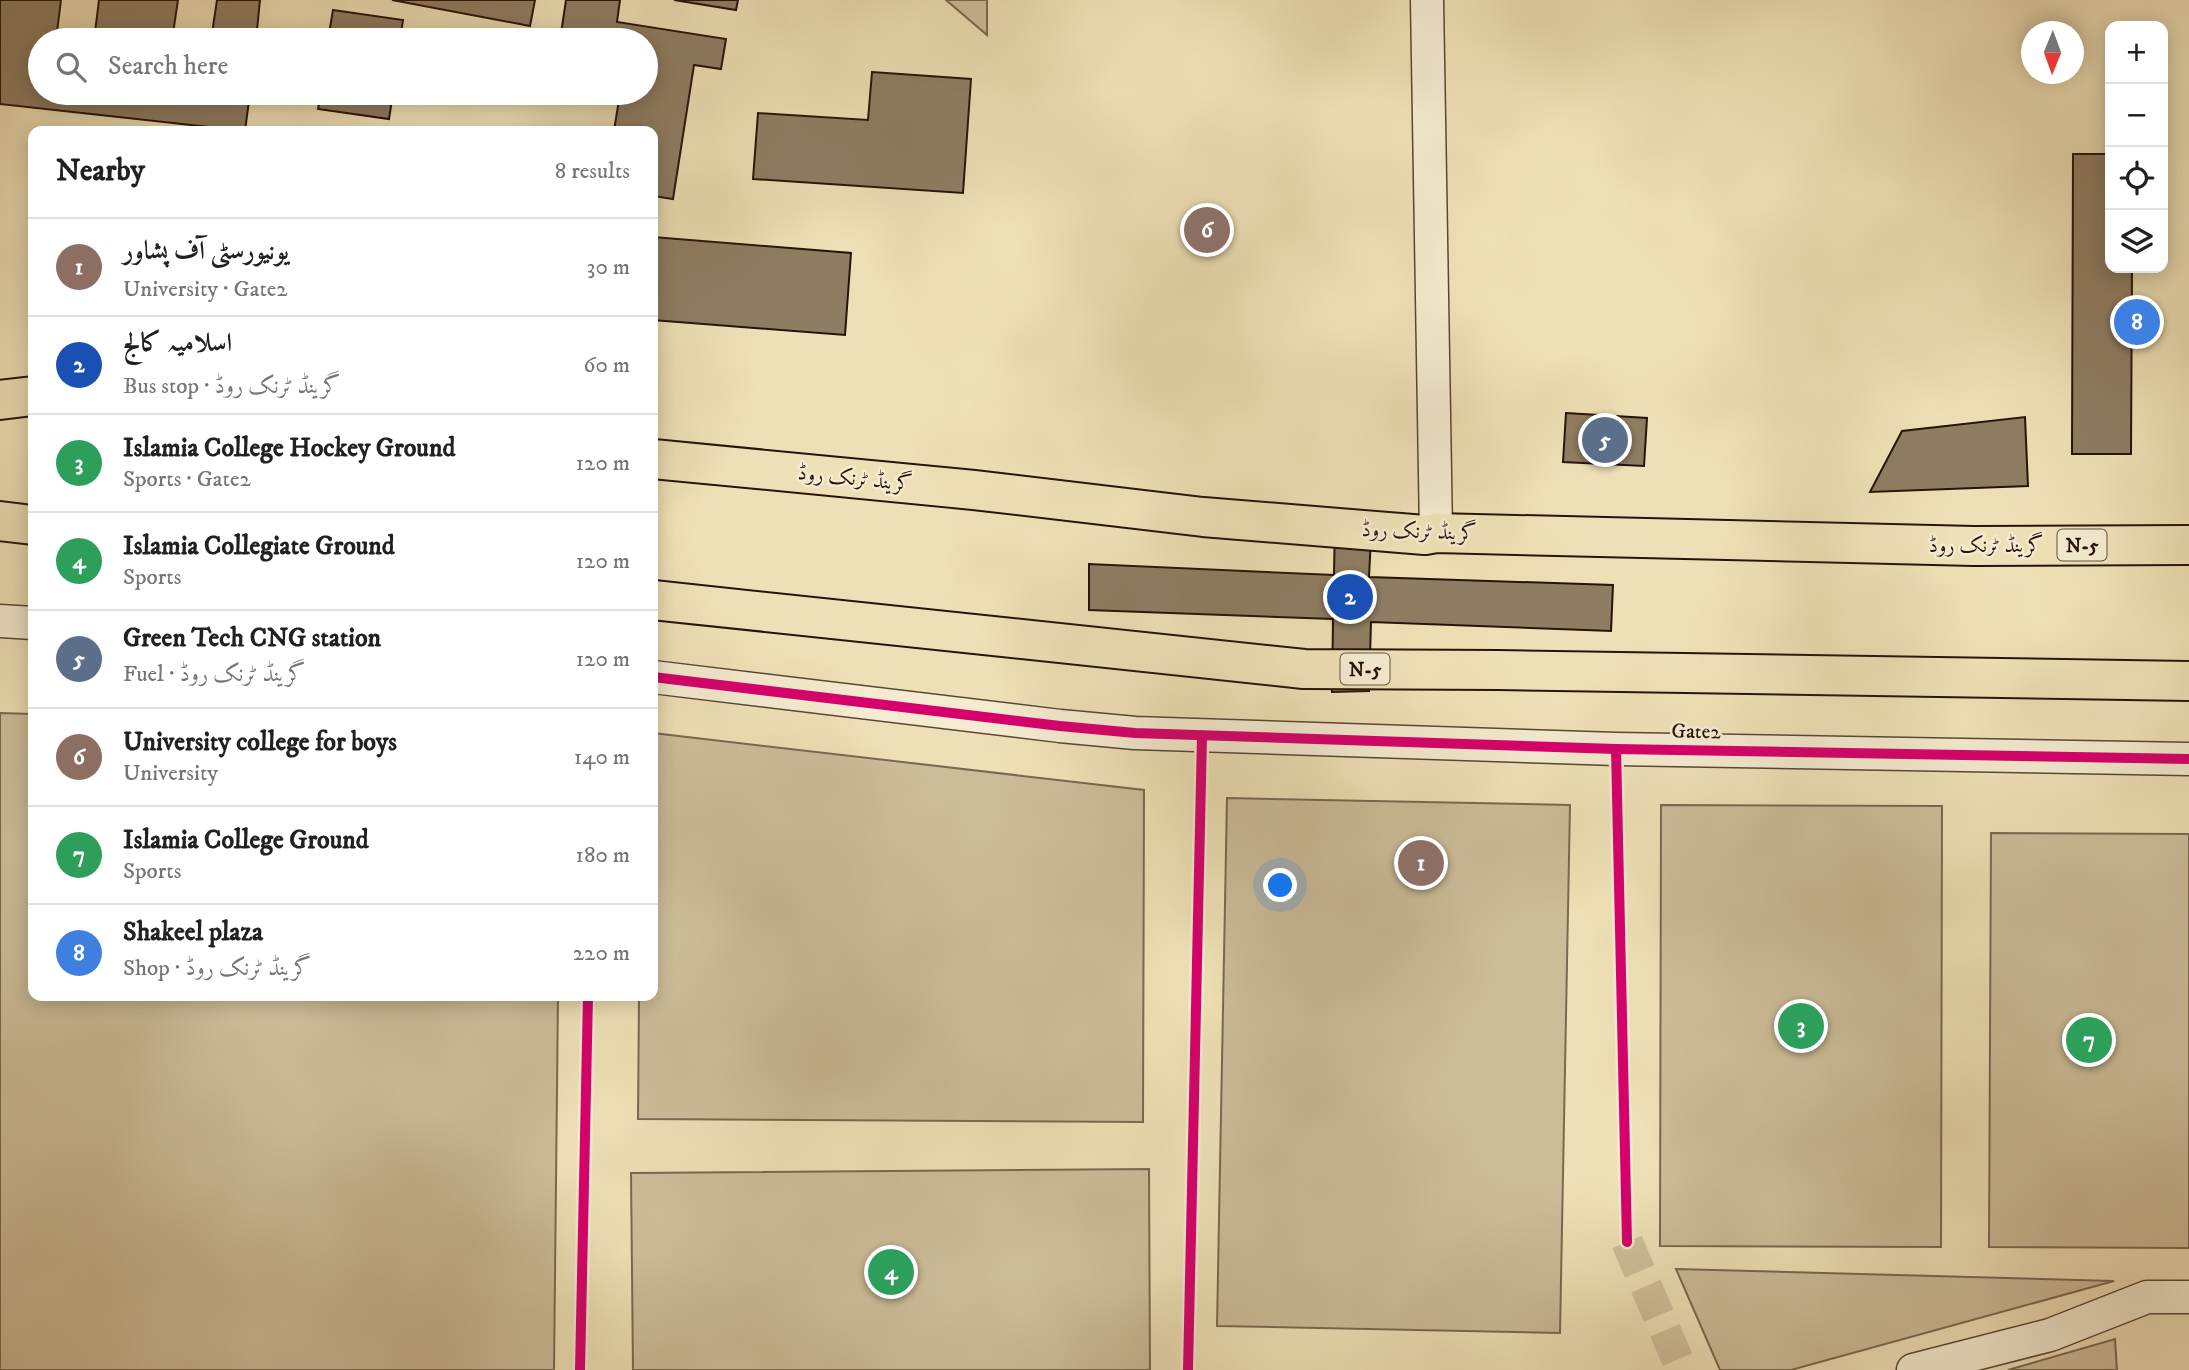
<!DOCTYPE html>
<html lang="en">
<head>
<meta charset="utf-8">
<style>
  :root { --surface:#fff; --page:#f6f6f6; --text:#202124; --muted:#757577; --line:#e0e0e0; --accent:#8f2418 }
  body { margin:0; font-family:"IM FELL DW Pica",Amiri,serif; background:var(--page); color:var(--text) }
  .controls { position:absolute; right:21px; top:21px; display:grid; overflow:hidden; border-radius:14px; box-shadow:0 4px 18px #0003 }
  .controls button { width:63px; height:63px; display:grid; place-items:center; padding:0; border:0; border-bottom:2px solid var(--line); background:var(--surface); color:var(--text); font:35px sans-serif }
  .compass { position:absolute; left:2021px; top:21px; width:63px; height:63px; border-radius:50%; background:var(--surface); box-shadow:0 4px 18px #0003; rotate:181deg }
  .you { position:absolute; left:1281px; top:886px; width:24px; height:24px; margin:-18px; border:5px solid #fff; border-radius:50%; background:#1a73e8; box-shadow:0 0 0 10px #1a73e833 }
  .badge { display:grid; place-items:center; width:46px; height:46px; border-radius:50%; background:var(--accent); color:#fff; font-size:23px; font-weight:700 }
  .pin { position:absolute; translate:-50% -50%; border:4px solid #fff; box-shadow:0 2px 7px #0006 }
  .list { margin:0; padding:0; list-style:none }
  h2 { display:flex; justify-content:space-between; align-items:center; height:91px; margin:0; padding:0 28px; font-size:30px }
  h2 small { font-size:23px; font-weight:400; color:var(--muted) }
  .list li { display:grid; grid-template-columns:46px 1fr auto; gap:21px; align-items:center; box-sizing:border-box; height:98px; padding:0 28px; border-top:2px solid var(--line) }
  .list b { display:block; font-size:26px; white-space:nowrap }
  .list p { margin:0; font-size:23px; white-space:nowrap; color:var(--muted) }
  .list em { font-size:23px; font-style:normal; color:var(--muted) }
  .icon { flex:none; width:38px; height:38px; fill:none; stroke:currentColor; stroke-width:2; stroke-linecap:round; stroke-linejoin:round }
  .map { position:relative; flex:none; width:2189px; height:1370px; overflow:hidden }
  .search { position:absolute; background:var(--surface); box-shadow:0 4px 18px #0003; left:28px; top:28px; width:630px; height:77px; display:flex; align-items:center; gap:18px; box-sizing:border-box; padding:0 24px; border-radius:38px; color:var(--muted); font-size:26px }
  .panel { position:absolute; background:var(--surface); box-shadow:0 4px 18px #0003; left:28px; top:126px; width:630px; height:875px; border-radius:14px }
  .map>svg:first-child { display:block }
  .green { fill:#ccbd99; stroke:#7a6851; stroke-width:2 }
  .building { fill:#8f7d63; stroke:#281209; stroke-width:2 }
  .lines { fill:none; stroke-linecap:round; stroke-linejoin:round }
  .minor-tunnel { stroke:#d0c19c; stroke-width:32; stroke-dasharray:32 16; stroke-linecap:butt }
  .minor-casing { stroke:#5a4634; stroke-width:35 }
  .trunk-casing { stroke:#281209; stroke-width:42 }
  .minor { stroke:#f4ebd0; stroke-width:32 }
  .trunk { stroke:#eee0b6; stroke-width:38 }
  .cycleway-casing { stroke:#f4ebd0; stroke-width:15 }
  .cycleway { stroke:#d6006c; stroke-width:10 }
  .labels { text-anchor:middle; stroke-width:5; stroke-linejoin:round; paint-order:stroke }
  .shield { fill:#f4ebd0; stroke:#655345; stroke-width:2 }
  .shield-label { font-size:19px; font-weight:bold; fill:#281209 }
  .street-label { font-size:21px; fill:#281209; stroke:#f4ebd0 }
</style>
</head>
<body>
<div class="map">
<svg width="2189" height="1370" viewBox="0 0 2189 1370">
  <rect width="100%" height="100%" fill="#eee0b6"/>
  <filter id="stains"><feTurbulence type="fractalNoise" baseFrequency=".00286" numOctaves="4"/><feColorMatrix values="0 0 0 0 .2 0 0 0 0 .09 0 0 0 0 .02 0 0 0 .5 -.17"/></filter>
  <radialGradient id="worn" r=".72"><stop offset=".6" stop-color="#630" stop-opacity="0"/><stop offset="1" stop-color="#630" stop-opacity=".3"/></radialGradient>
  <g class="green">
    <polygon points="946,0 987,0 987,35"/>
    <polygon points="0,713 33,714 33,996 558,996 554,1370 0,1370"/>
    <polygon points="653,733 1144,790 1143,1122 638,1119 639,996 653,996"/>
    <polygon points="1227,798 1570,805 1560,1333 1217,1326"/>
    <polygon points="1661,805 1942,806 1941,1247 1660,1246"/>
    <polygon points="1991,833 2189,834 2189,1248 1989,1247"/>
    <polygon points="1149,1169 1150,1370 633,1370 631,1173"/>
    <polygon points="1676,1269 2114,1281 1791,1370 1720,1370"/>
    <polygon points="2115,1339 2117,1370 2008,1370"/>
  </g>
  <g class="building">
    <polygon points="0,0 61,0 56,40 40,40 40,93 250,93 245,131 0,104"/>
    <polygon points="99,0 178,0 172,40 94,40"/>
    <polygon points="217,0 260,0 256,40 211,40"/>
    <polygon points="392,0 535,0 530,26"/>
    <polygon points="566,0 620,0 617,22 726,39 721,69 694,65 673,199 653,196 653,131 614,131 620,93 646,93 646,40 560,40"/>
    <polygon points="674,0 738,0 736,10"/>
    <polygon points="333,10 403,20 400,40 328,40"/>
    <polygon points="872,72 971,79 963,193 753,179 758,113 868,120"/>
    <polygon points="321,93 393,93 389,119 318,109"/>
    <polygon points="2073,154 2110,154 2110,268 2132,268 2131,454 2072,454"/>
    <polygon points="653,237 851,253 845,335 653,320"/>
    <polygon points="1566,413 1647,418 1644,466 1563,462"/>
    <polygon points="2025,417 2028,486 1870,492 1902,431"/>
    <polygon points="1335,516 1372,518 1369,577 1613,585 1611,631 1371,622 1369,691 1332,692 1333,619 1089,610 1089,564 1334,575"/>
  </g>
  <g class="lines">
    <polyline class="minor-tunnel" points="1627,1242 1682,1370"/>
    <defs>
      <g id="minor">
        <polyline points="1427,0 1436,533"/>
        <polyline points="0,621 33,623"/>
        <polyline points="653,677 1060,726 1135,733 1616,749 2189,759"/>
        <polyline points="1913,1370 2050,1335 2147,1297 2189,1297"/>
      </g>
      <g id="trunk">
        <polyline points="0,400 33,396"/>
        <polyline points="653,459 974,490 1203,517 1425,535 1436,533 1974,546 2189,545"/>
        <polyline points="0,521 33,525"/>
        <polyline points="653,600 1304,669 1498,670 2189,681"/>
      </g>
    </defs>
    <use href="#minor" class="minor-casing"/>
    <use href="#trunk" class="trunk-casing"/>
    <use href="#minor" class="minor"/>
    <use href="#trunk" class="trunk"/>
    <defs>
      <g id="cycleway">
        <polyline points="653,677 1060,726 1135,733 1616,749 2189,759"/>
        <polyline points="1616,749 1627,1242"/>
        <polyline points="580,1370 588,996"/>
        <polyline points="1188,1370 1202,736"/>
      </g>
    </defs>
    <use href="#cycleway" class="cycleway-casing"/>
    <use href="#cycleway" class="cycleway"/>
  </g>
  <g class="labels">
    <g class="shield">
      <rect x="2057.5" y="529.5" width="49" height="31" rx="5"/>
      <rect x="1340.5" y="653.5" width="49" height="31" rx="5"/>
    </g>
    <g class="shield-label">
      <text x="2082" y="552">N-5</text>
      <text x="1365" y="676">N-5</text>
    </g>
    <g class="street-label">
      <text transform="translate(855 478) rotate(6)" y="7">گرینڈ ٹرنک روڈ</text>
      <text transform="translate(1419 531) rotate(2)" y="7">گرینڈ ٹرنک روڈ</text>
      <text x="1986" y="552">گرینڈ ٹرنک روڈ</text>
      <text transform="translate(1696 731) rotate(1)" y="7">Gate2</text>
    </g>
  </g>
  <rect width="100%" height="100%" filter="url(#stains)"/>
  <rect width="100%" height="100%" fill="url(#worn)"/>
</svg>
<div class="controls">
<button>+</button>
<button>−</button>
<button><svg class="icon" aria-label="locate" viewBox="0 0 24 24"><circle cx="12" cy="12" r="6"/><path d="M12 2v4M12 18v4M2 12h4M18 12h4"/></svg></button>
<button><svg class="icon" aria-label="layers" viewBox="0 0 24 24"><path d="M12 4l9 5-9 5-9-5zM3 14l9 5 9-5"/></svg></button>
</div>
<svg class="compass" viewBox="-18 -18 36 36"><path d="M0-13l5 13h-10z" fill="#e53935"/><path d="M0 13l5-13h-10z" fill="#757577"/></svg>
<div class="you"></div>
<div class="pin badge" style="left:1421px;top:863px;background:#8d6e63">1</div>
<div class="pin badge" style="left:1350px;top:597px;background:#1a4fb4">2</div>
<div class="pin badge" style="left:1801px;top:1026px;background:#2e9e5b">3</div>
<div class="pin badge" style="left:891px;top:1272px;background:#2e9e5b">4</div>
<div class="pin badge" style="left:1605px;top:440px;background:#5c6f8a">5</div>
<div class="pin badge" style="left:1207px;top:230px;background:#8d6e63">6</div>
<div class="pin badge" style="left:2089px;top:1040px;background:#2e9e5b">7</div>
<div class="pin badge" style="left:2137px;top:322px;background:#3f7fe0">8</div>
<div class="search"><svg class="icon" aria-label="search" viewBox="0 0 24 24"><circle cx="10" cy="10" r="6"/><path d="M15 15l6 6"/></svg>Search here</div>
<section class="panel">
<h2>Nearby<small>8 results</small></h2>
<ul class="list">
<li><span class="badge" style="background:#8d6e63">1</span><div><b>یونیورسٹی آف پشاور</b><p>University · Gate2</p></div><em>30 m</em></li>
<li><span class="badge" style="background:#1a4fb4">2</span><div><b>اسلامیہ کالج</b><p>Bus stop · گرینڈ ٹرنک روڈ</p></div><em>60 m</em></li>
<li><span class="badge" style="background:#2e9e5b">3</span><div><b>Islamia College Hockey Ground</b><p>Sports · Gate2</p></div><em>120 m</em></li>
<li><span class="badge" style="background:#2e9e5b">4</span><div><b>Islamia Collegiate Ground</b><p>Sports</p></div><em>120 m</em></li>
<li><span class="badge" style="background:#5c6f8a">5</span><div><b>Green Tech CNG station</b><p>Fuel · گرینڈ ٹرنک روڈ</p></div><em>120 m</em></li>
<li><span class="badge" style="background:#8d6e63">6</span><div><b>University college for boys</b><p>University</p></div><em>140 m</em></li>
<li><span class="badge" style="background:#2e9e5b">7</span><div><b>Islamia College Ground</b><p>Sports</p></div><em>180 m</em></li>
<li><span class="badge" style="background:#3f7fe0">8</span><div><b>Shakeel plaza</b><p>Shop · گرینڈ ٹرنک روڈ</p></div><em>220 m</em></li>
</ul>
</section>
</div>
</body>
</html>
